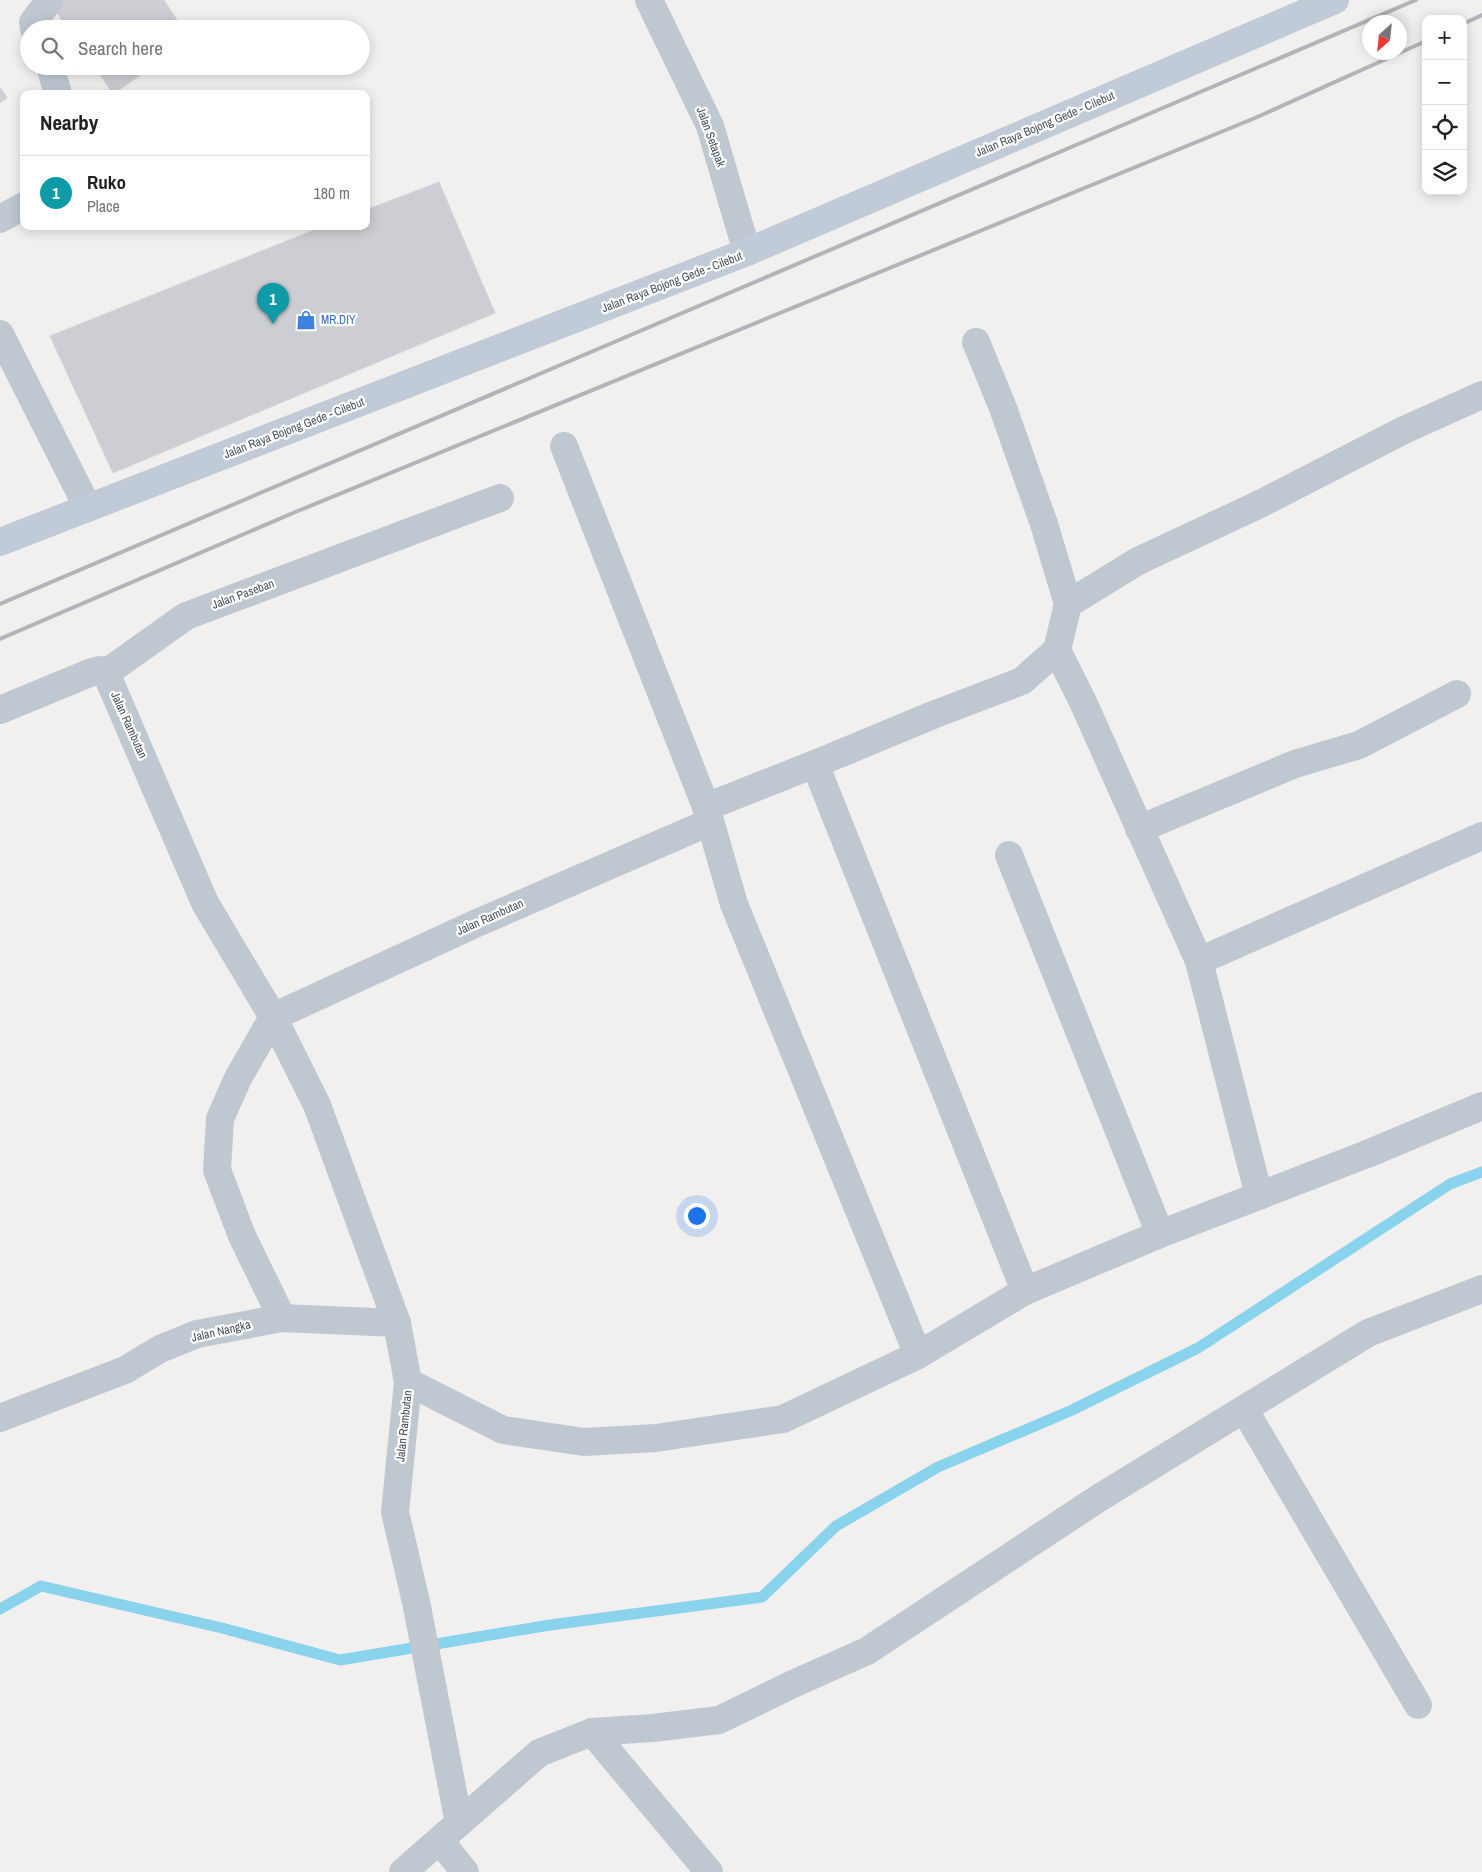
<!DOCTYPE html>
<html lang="en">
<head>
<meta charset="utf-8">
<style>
  :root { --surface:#fff; --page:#f6f6f6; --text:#202124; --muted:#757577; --line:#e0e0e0; --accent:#ea580c }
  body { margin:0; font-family:"Archivo Narrow",sans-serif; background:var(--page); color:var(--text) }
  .controls { position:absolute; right:15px; top:15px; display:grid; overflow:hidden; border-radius:10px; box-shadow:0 2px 12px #0003 }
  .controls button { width:45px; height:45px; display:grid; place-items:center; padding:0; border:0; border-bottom:1px solid var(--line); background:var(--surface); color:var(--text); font:25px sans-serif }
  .compass { position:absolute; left:1362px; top:15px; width:45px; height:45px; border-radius:50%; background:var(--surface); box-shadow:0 2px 12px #0003; rotate:207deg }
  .you { position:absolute; left:696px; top:1215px; width:18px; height:18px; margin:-12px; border:4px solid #fff; border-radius:50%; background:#1a73e8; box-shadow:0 0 0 8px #1a73e833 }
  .badge { display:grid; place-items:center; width:32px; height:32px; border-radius:50%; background:var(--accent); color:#fff; font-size:16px; font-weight:700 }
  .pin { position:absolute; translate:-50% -41px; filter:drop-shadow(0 1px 2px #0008) }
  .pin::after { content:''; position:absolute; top:26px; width:18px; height:15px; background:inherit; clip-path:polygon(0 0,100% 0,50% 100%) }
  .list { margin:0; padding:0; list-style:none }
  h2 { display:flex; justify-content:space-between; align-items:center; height:65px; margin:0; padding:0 20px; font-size:21px }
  h2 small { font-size:16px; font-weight:400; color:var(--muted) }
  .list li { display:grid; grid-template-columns:32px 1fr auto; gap:15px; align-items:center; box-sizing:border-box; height:75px; padding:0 20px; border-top:1px solid var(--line) }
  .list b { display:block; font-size:19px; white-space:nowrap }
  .list p { margin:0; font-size:16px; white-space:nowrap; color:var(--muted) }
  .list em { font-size:16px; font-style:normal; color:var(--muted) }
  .icon { flex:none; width:28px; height:28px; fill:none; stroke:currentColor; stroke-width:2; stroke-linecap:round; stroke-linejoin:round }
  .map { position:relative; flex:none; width:1482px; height:1872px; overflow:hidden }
  .search { position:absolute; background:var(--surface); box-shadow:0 2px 12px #0003; left:20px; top:20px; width:350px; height:55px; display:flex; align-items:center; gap:12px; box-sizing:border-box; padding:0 18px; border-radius:28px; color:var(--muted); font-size:19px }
  .panel { position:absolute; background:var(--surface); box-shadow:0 2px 12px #0003; left:20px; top:90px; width:350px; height:140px; border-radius:10px }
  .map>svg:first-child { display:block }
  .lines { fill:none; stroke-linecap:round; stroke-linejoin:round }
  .stream { stroke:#89d3ed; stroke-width:11 }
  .building { fill:#ccced4; stroke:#d3d5db }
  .minor { stroke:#bfc8d1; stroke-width:28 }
  .secondary { stroke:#c1cbd8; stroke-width:28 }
  .rail { stroke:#b1b4b9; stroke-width:4 }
  .labels { text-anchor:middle; stroke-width:4.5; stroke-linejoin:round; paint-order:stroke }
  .street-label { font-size:12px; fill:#47515d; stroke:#fff }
  .shop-label { font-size:12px; fill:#366cbe; stroke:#fff; text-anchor:start }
</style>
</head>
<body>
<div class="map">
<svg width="1482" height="1872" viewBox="0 0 1482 1872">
  <rect width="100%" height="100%" fill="#f2efef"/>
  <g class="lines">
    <polyline class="stream" points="0,1609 41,1586 222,1628 340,1660 550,1625 762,1597 836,1526 938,1467 1070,1411 1198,1348 1450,1184 1482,1172"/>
  </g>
  <g class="building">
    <polygon points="61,0 164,0 183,29 68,29 52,6"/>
    <polygon points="94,66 154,66 113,94"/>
    <polygon points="0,87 7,98 0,103"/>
    <polygon points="439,182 495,313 113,473 50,336 324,226 366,226 366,210"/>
  </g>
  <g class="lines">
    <g class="minor">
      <polyline points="649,0 710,126 747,252"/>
      <polyline points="34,29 33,22 50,0"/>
      <polyline points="50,66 58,94"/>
      <polyline points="0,219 24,206"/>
      <polyline points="0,334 88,508"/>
      <polyline points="976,342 1003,408 1044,524 1068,604"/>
      <polyline points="564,446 706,807 734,904 918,1355"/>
      <polyline points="1057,650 1083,702 1199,961 1259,1196"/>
      <polyline points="106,673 205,903 273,1017 317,1105 397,1323 408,1382 395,1512 416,1602 459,1823"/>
      <polyline points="106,673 186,616 500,498"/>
      <polyline points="0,710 92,672 101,670 106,673"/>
      <polyline points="815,764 1025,1291"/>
      <polyline points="706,807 815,764 933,715 1022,681 1057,650 1068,604 1138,561 1260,504 1404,430 1482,395"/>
      <polyline points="1139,829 1295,764 1359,745 1457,694"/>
      <polyline points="1009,855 1160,1234"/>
      <polyline points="1199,961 1482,836"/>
      <polyline points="282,1318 242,1236 217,1170 220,1119 238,1078 273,1017 477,923 710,822"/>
      <polyline points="408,1382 503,1430 584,1442 656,1438 783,1419 918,1355 1025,1291 1160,1234 1367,1154 1482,1106"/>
      <polyline points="1244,1409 1418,1705"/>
      <polyline points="0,1418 125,1370 160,1349 197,1334 282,1318 397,1323"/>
      <polyline points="592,1732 709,1872"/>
      <polyline points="440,1841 465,1872"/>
      <polyline points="403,1872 539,1753 592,1732 653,1728 719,1720 793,1684 867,1651 1099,1498 1368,1333 1482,1289"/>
    </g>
    <polyline class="secondary" points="0,542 747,252 1335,0"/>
    <g class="rail">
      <polyline points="1463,24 1482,15"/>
      <polyline points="0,604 1416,0"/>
      <polyline points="0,639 293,513 1255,118 1426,41"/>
    </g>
  </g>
  <defs>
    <symbol id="shop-bare" viewBox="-9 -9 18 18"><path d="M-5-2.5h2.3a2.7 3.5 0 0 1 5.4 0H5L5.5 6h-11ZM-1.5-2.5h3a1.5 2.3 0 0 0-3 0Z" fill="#3f7fe0" stroke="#fff" stroke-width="2.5" paint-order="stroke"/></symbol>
  </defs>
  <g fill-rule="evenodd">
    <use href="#shop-bare" x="292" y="306" width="28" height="28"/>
  </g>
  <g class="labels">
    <g class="street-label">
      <text transform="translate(1045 124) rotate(-23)" y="4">Jalan Raya Bojong Gede - Cilebut</text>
      <text transform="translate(711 137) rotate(70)" y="4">Jalan Setapak</text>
      <text transform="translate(672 282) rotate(-21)" y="4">Jalan Raya Bojong Gede - Cilebut</text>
      <text transform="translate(294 428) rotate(-21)" y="4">Jalan Raya Bojong Gede - Cilebut</text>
      <text transform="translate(243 594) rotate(-20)" y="4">Jalan Paseban</text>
      <text transform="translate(129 725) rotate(66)" y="4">Jalan Rambutan</text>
      <text transform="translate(490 917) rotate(-24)" y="4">Jalan Rambutan</text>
      <text transform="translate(221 1331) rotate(-13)" y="4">Jalan Nangka</text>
      <text transform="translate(404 1426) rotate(-84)" y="4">Jalan Rambutan</text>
    </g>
    <g class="shop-label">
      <text x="321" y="324">MR.DIY</text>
    </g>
  </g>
</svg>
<div class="controls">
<button>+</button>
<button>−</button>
<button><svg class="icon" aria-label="locate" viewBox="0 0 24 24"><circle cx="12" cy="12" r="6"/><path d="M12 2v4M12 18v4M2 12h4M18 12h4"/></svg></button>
<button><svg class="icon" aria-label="layers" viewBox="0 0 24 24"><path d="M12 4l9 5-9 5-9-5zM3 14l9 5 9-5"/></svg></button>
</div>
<svg class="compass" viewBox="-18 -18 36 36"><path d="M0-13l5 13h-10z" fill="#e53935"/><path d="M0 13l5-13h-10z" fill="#757577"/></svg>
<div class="you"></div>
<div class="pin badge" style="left:273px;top:324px;background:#0f9aa8">1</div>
<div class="search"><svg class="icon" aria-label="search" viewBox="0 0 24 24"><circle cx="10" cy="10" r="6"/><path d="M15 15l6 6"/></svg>Search here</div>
<section class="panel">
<h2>Nearby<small></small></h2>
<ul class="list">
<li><span class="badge" style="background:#0f9aa8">1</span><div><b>Ruko</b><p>Place</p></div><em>180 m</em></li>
</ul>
</section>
</div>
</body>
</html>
